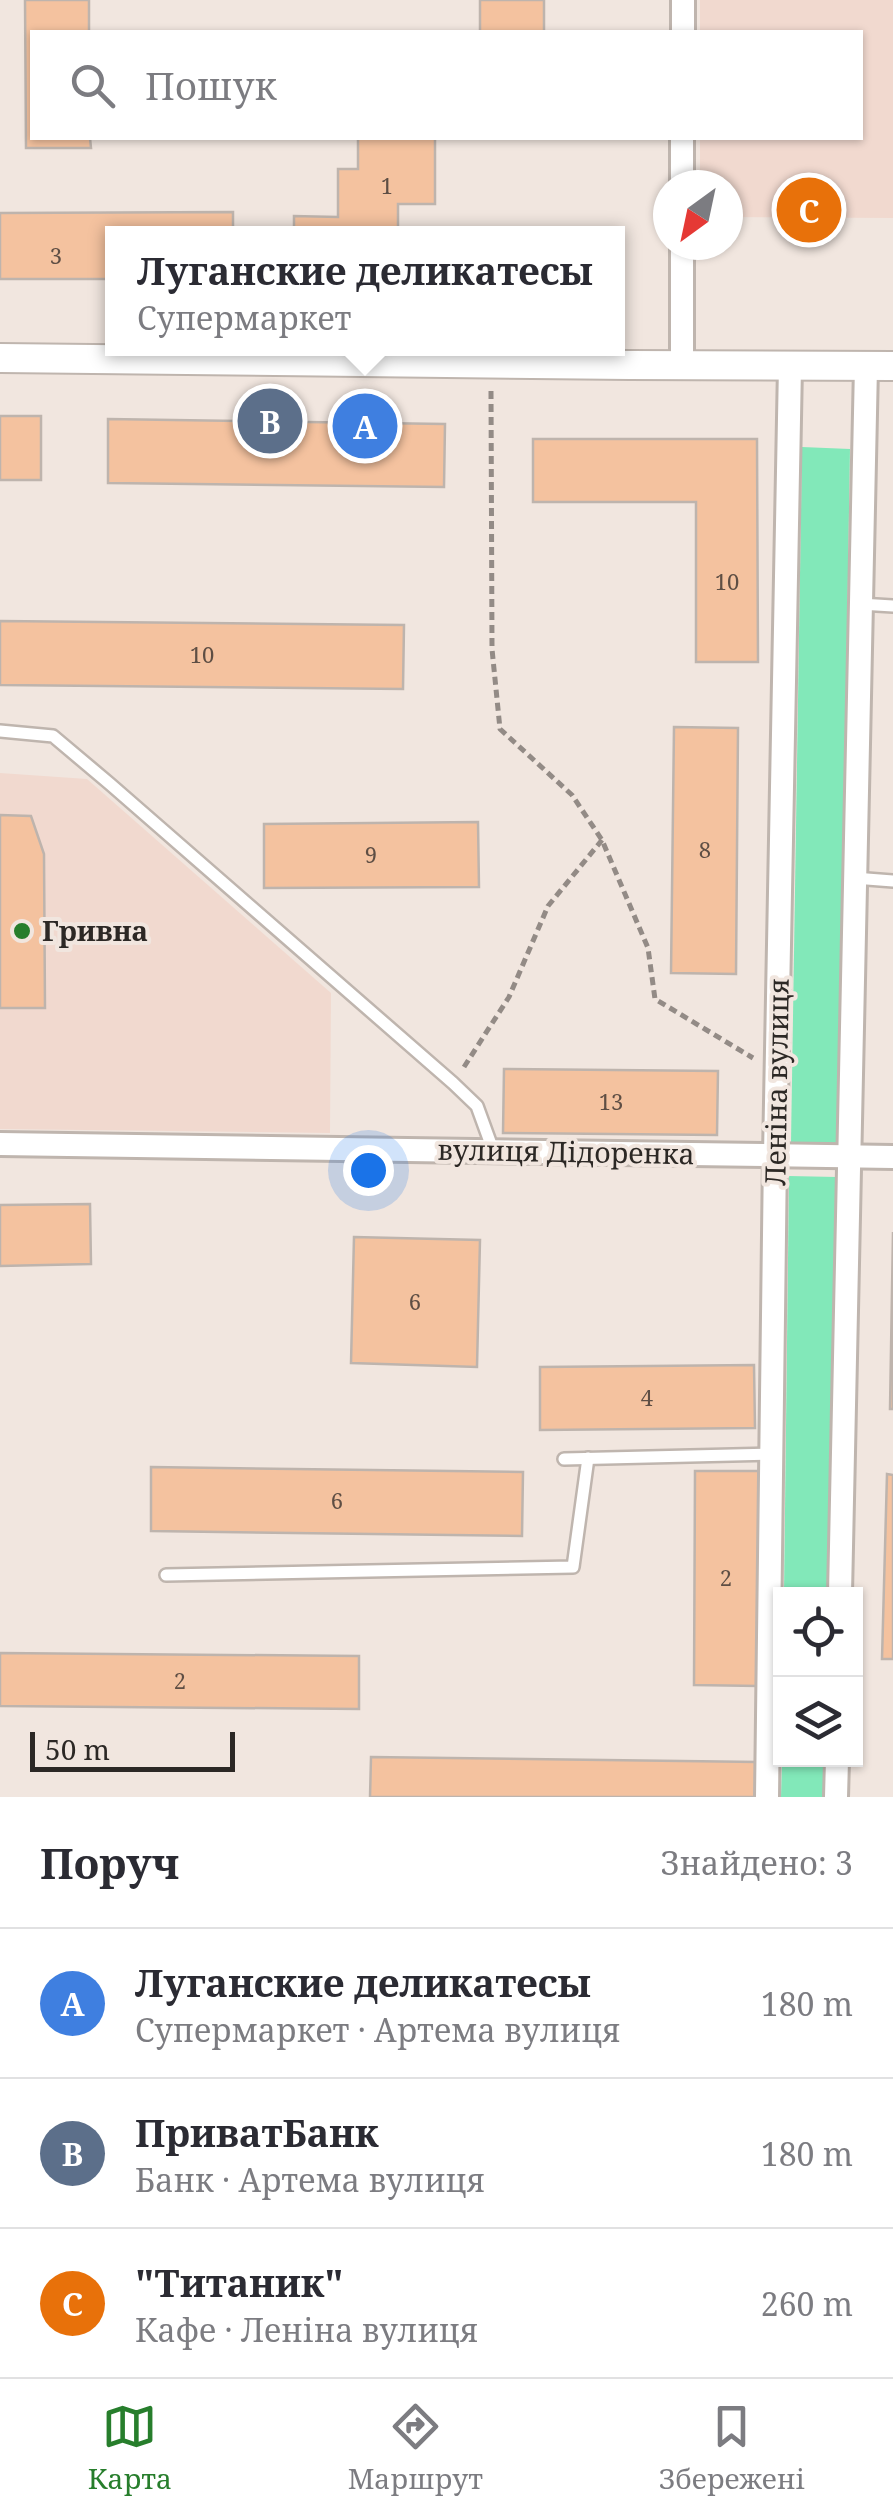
<!DOCTYPE html>
<html lang="uk">
<head>
<meta charset="utf-8">
<style>
  :root { --surface:#fff; --page:#f7f7f7; --text:#2b2b33; --muted:#7c7c81; --line:#e1e1e2; --accent:#277e2c }
  body { margin:0; font-family:"Noto Serif",serif; background:var(--page); color:var(--text) }
  .controls { position:absolute; right:30px; bottom:30px; display:grid; overflow:hidden; border-radius:0px; box-shadow:0 2px 8px #0004 }
  .controls button { width:90px; height:90px; display:grid; place-items:center; padding:0; border:0; border-bottom:2px solid var(--line); background:var(--surface); color:var(--text); font:50px sans-serif }
  .compass { position:absolute; left:653px; top:170px; width:90px; height:90px; border-radius:50%; background:var(--surface); box-shadow:0 2px 8px #0004; rotate:213deg }
  .scale { position:absolute; left:30px; bottom:25px; width:205px; box-sizing:border-box; padding-left:10px; border:5px solid #2c2825; border-top:0; font-size:28px; line-height:35px; white-space:nowrap; color:#2c2825; -webkit-text-stroke:8px #f1e6df; paint-order:stroke }
  .you { position:absolute; left:368px; top:1170px; width:35px; height:35px; margin:-25px; border:8px solid #fff; border-radius:50%; background:#1a73e8; box-shadow:0 0 0 15px #1a73e833 }
  .badge { display:grid; place-items:center; width:65px; height:65px; border-radius:50%; background:var(--accent); color:#fff; font-size:32px; font-weight:700 }
  .pin { position:absolute; translate:-50% -50%; border:5px solid #fff; box-shadow:0 2px 10px #0006 }
  .popup { position:absolute; left:105px; top:226px; width:520px; height:130px; box-sizing:border-box; display:grid; place-content:center; border-radius:0px; background:var(--surface); filter:drop-shadow(0 2px 8px #0005); font-size:32px; white-space:nowrap; color:var(--muted) }
  .popup b { font-size:38px; color:var(--text) }
  .popup::after { content:''; position:absolute; left:50%; top:100%; margin-left:-20px; border:20px solid transparent; border-top-color:var(--surface) }
  .list { margin:0; padding:0; list-style:none }
  h2 { display:flex; justify-content:space-between; align-items:center; height:130px; margin:0; padding:0 40px; font-size:42px }
  h2 small { font-size:32px; font-weight:400; color:var(--muted) }
  .list li { display:grid; grid-template-columns:65px 1fr auto; gap:30px; align-items:center; box-sizing:border-box; height:150px; padding:0 40px; border-top:2px solid var(--line) }
  .list b { display:block; font-size:38px; white-space:nowrap }
  .list p { margin:0; font-size:32px; white-space:nowrap; color:var(--muted) }
  .list em { font-size:32px; font-style:normal; color:var(--muted) }
  .icon { flex:none; width:55px; height:55px; fill:none; stroke:currentColor; stroke-width:2; stroke-linecap:round; stroke-linejoin:round }
  .map { position:relative; flex:none; width:893px; height:1797px; overflow:hidden }
  .search { position:absolute; background:var(--surface); box-shadow:0 2px 8px #0004; left:30px; right:30px; top:30px; height:110px; display:flex; align-items:center; gap:25px; box-sizing:border-box; padding:0 35px; border-radius:0px; color:var(--muted); font-size:38px }
  .sheet { height:580px; background:var(--surface) }
  nav { display:flex; justify-content:space-around; align-items:center; box-sizing:border-box; height:140px; border-top:2px solid var(--line); background:var(--surface); font-size:28px; color:var(--muted) }
  nav a { display:grid; justify-items:center; gap:5px }
  nav .on { color:var(--accent) }
  .map>svg:first-child { display:block }
  .commercial { fill:#f1d9cf }
  .green { fill:#82e8b9 }
  .building { fill:#f4c29f; stroke:#beb4ad; stroke-width:2.5 }
  .lines { fill:none; stroke-linecap:round; stroke-linejoin:round }
  .service-casing { stroke:#bfb5ae; stroke-width:16 }
  .minor-casing { stroke:#bfb5ae; stroke-width:28 }
  .tertiary-casing { stroke:#bfb5ae; stroke-width:32 }
  .path { stroke:#938b86; stroke-width:5; stroke-dasharray:8 5; stroke-linecap:butt }
  .service { stroke:#fff; stroke-width:11 }
  .minor { stroke:#fff; stroke-width:22 }
  .tertiary { stroke:#fff; stroke-width:28 }
  .poi-dot { fill:#277e2c; stroke:#f1e6df; stroke-width:4 }
  .labels { text-anchor:middle; stroke-width:8; stroke-linejoin:round; paint-order:stroke }
  .number-label { font-size:22px; fill:#5e4e44 }
  .poi-label { font-size:28px; font-weight:bold; fill:#2c2825; stroke:#f1e6df; text-anchor:start }
  .street-label { font-size:28px; fill:#2c2825; stroke:#f1e6df }
</style>
</head>
<body>
<div class="map">
<svg width="893" height="1797" viewBox="0 0 893 1797">
  <rect width="100%" height="100%" fill="#f1e6df"/>
  <g class="commercial">
    <polygon points="700,0 893,0 893,218 728,217 728,185 700,185 700,138 860,138 860,32 700,32"/>
    <polygon points="0,773 87,779 331,993 330,1133 0,1129"/>
  </g>
  <g class="green">
    <polygon points="802,447 850,449 839,1144 791,1143"/>
    <polygon points="789,1176 837,1177 832,1594 784,1594"/>
    <polygon points="782,1760 830,1760 829,1797 781,1797"/>
  </g>
  <g class="building">
    <polygon points="25,0 89,0 89,32 32,32 32,138 90,138 91,148 26,148"/>
    <rect x="480" y="0" width="64" height="32"/>
    <polygon points="358,138 435,138 435,204 398,204 398,234 294,234 294,216 338,217 338,169 358,169"/>
    <polygon points="233,212 233,234 112,234 112,279 0,279 0,213"/>
    <rect x="0" y="416" width="41" height="64"/>
    <polygon points="108,419 445,424 444,487 108,483"/>
    <polygon points="533,439 757,439 758,662 696,662 696,502 533,502"/>
    <polygon points="0,621 404,625 403,689 0,685"/>
    <polygon points="674,727 738,728 736,974 671,973"/>
    <polygon points="0,815 31,816 44,854 45,1008 0,1008"/>
    <polygon points="478,822 479,887 264,888 264,824"/>
    <polygon points="504,1069 718,1071 717,1135 503,1133"/>
    <polygon points="90,1204 91,1264 0,1266 0,1205"/>
    <polygon points="893,1232 893,1409 890,1409"/>
    <polygon points="354,1237 480,1240 477,1367 351,1363"/>
    <polygon points="754,1365 755,1428 540,1430 540,1367"/>
    <polygon points="151,1467 523,1472 522,1536 151,1531"/>
    <polygon points="695,1471 759,1471 758,1686 694,1685"/>
    <polygon points="887,1474 893,1475 893,1659 882,1659"/>
    <polygon points="0,1653 359,1656 359,1709 0,1706"/>
    <polygon points="371,1757 758,1762 758,1797 370,1797"/>
  </g>
  <g class="lines">
    <defs>
      <g id="service">
        <polyline points="860,604 893,606"/>
        <polyline points="0,731 53,736 110,784 453,1083 477,1106 493,1150"/>
        <polyline points="854,878 893,881"/>
        <polyline points="564,1459 771,1454"/>
        <polyline points="166,1575 573,1567 588,1458"/>
      </g>
      <g id="minor">
        <polyline points="683,32 683,0"/>
        <polyline points="682,185 682,138"/>
        <polyline points="682,364 682,245"/>
        <polyline points="0,1144 893,1157"/>
        <polyline points="840,1594 866,366"/>
        <polyline points="767,1797 775,1155 790,366"/>
        <polyline points="836,1797 837,1760"/>
      </g>
      <polyline id="tertiary" points="0,358 629,365 893,366"/>
    </defs>
    <use href="#service" class="service-casing"/>
    <use href="#minor" class="minor-casing"/>
    <use href="#tertiary" class="tertiary-casing"/>
    <g class="path">
      <polyline points="491,391 492,649 500,729 572,795 602,840 648,948 655,999 753,1058"/>
      <polyline points="464,1067 509,997 548,906 602,840"/>
    </g>
    <use href="#service" class="service"/>
    <use href="#minor" class="minor"/>
    <use href="#tertiary" class="tertiary"/>
  </g>
  <circle class="poi-dot" cx="22" cy="931" r="10"/>
  <g class="labels">
    <g class="number-label">
      <text x="387" y="194">1</text>
      <text x="56" y="264">3</text>
      <text x="727" y="590">10</text>
      <text x="202" y="663">10</text>
      <text x="705" y="858">8</text>
      <text x="371" y="863">9</text>
      <text x="611" y="1110">13</text>
      <text x="415" y="1310">6</text>
      <text x="647" y="1406">4</text>
      <text x="337" y="1509">6</text>
      <text x="726" y="1586">2</text>
      <text x="180" y="1689">2</text>
    </g>
    <g class="poi-label">
      <text x="42" y="941">Гривна</text>
    </g>
    <g class="street-label">
      <text transform="translate(777 1082) rotate(-89)" y="10">Леніна вулиця</text>
      <text transform="translate(566 1152) rotate(1)" y="10">вулиця Дідоренка</text>
    </g>
  </g>
</svg>
<div class="controls">
<button><svg class="icon" aria-label="locate" viewBox="0 0 24 24"><circle cx="12" cy="12" r="6"/><path d="M12 2v4M12 18v4M2 12h4M18 12h4"/></svg></button>
<button><svg class="icon" aria-label="layers" viewBox="0 0 24 24"><path d="M12 4l9 5-9 5-9-5zM3 14l9 5 9-5"/></svg></button>
</div>
<svg class="compass" viewBox="-18 -18 36 36"><path d="M0-13l5 13h-10z" fill="#e53935"/><path d="M0 13l5-13h-10z" fill="#7c7c81"/></svg>
<div class="scale">50 m</div>
<div class="you"></div>
<div class="pin badge" style="left:365px;top:426px;background:#3f7fe0">A</div>
<div class="popup"><b>Луганские деликатесы</b>Супермаркет</div>
<div class="pin badge" style="left:270px;top:421px;background:#5c6f8a">B</div>
<div class="pin badge" style="left:809px;top:210px;background:#e8710a">C</div>
<div class="search"><svg class="icon" aria-label="search" viewBox="0 0 24 24"><circle cx="10" cy="10" r="6"/><path d="M15 15l6 6"/></svg>Пошук</div>
</div>
<section class="sheet">
<h2>Поруч<small>Знайдено: 3</small></h2>
<ul class="list">
<li><span class="badge" style="background:#3f7fe0">A</span><div><b>Луганские деликатесы</b><p>Супермаркет · Артема вулиця</p></div><em>180 m</em></li>
<li><span class="badge" style="background:#5c6f8a">B</span><div><b>ПриватБанк</b><p>Банк · Артема вулиця</p></div><em>180 m</em></li>
<li><span class="badge" style="background:#e8710a">C</span><div><b>&quot;Титаник&quot;</b><p>Кафе · Леніна вулиця</p></div><em>260 m</em></li>
</ul>
</section>
<nav>
<a class="on"><svg class="icon" aria-label="map" viewBox="0 0 24 24"><path d="M3 6l6-2 6 2 6-2v14l-6 2-6-2-6 2zM9 4v14M15 6v14"/></svg>Карта</a>
<a><svg class="icon" aria-label="directions" viewBox="0 0 24 24"><path d="M12 3l9 9-9 9-9-9zM9 14v-3h6M13 9l2 2-2 2"/></svg>Маршрут</a>
<a><svg class="icon" aria-label="saved" viewBox="0 0 24 24"><path d="M7 4h10v16l-5-4-5 4z"/></svg>Збережені</a>
</nav>
</body>
</html>
